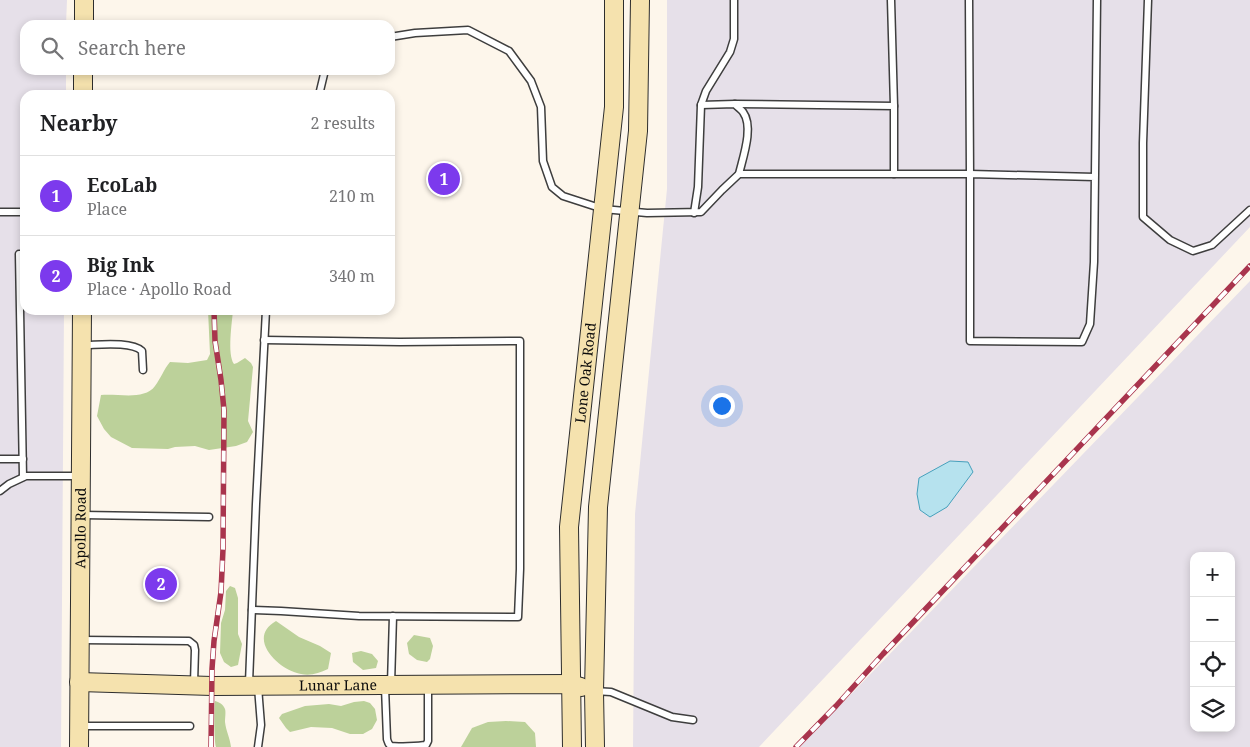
<!DOCTYPE html>
<html lang="en">
<head>
<meta charset="utf-8">
<style>
  :root { --surface:#fff; --page:#f2f2f2; --text:#202124; --muted:#757577; --line:#e0e0e0; --accent:#7c3aed }
  body { margin:0; font-family:"Noto Serif",serif; background:var(--page); color:var(--text) }
  .controls { position:absolute; right:15px; bottom:15px; display:grid; overflow:hidden; border-radius:10px; box-shadow:0 2px 8px #0003 }
  .controls button { width:45px; height:45px; display:grid; place-items:center; padding:0; border:0; border-bottom:1px solid var(--line); background:var(--surface); color:var(--text); font:25px sans-serif }
  .you { position:absolute; left:721px; top:405px; width:18px; height:18px; margin:-12px; border:4px solid #fff; border-radius:50%; background:#1a73e8; box-shadow:0 0 0 8px #1a73e833 }
  .badge { display:grid; place-items:center; width:32px; height:32px; border-radius:50%; background:var(--accent); color:#fff; font-size:16px; font-weight:700 }
  .pin { position:absolute; translate:-50% -50%; border:2px solid #fff; box-shadow:0 1px 5px #0006 }
  .list { margin:0; padding:0; list-style:none }
  h2 { display:flex; justify-content:space-between; align-items:center; height:65px; margin:0; padding:0 20px; font-size:21px }
  h2 small { font-size:16px; font-weight:400; color:var(--muted) }
  .list li { display:grid; grid-template-columns:32px 1fr auto; gap:15px; align-items:center; box-sizing:border-box; height:80px; padding:0 20px; border-top:1px solid var(--line) }
  .list b { display:block; font-size:19px; white-space:nowrap }
  .list p { margin:0; font-size:16px; white-space:nowrap; color:var(--muted) }
  .list em { font-size:16px; font-style:normal; color:var(--muted) }
  .icon { flex:none; width:28px; height:28px; fill:none; stroke:currentColor; stroke-width:2; stroke-linecap:round; stroke-linejoin:round }
  .map { position:relative; flex:none; width:1250px; height:747px; overflow:hidden }
  .search { position:absolute; background:var(--surface); box-shadow:0 2px 8px #0003; left:20px; top:20px; width:375px; height:55px; display:flex; align-items:center; gap:12px; box-sizing:border-box; padding:0 18px; border-radius:15px; color:var(--muted); font-size:19px }
  .panel { position:absolute; background:var(--surface); box-shadow:0 2px 8px #0003; left:20px; top:90px; width:375px; height:225px; border-radius:15px }
  .map>svg:first-child { display:block }
  .industrial { fill:#e6e0e9; fill-rule:evenodd }
  .forest { fill:#bcd19a }
  .water { fill:#b6e2ee; stroke:#46a0bc }
  .lines { fill:none; stroke-linecap:round; stroke-linejoin:round }
  .lane-casing { stroke:#3e3e3e; stroke-width:9 }
  .secondary-casing { stroke:#2d2d2d; stroke-width:20 }
  .lane { stroke:#fff; stroke-width:6 }
  .secondary { stroke:#f5e2ae; stroke-width:18 }
  .rail-casing { stroke:#a9344d; stroke-width:5.5 }
  .rail { stroke:#fff; stroke-width:4; stroke-dasharray:11; stroke-linecap:butt }
  .labels { text-anchor:middle; stroke-width:5; stroke-linejoin:round; paint-order:stroke }
  .street-label { font-size:14px; fill:#0b0b0b; stroke:#fff }
</style>
</head>
<body>
<div class="map">
<svg width="1250" height="747" viewBox="0 0 1250 747">
  <rect width="100%" height="100%" fill="#fdf6eb"/>
  <g class="industrial">
    <polygon points="0,0 67,0 66,25 25,25 25,70 66,70 66,95 25,95 25,310 64,310 61,747 0,747"/>
    <polygon points="667,0 1250,0 1250,227 759,747 633,747 635,514 667,189"/>
    <path d="M 1250,281 L 1250,747 L 800,747 ZM 1194,556 L 1231,556 L 1231,728 L 1194,728 Z"/>
  </g>
  <g class="forest">
    <path d="M 208,310 L 233,310 C 232,323 227,354 234,364 L 237,363 L 245,358 L 251,363 L 253,367 L 248,421 L 253,432 L 247,442 L 236,446 L 209,450 L 195,446 L 175,447 L 168,449 L 132,448 L 111,437 L 104,429 L 97,416 L 101,395 C 117,393 144,401 155,386 C 161,378 164,369 170,362 L 188,363 L 207,360 L 210,354 Z"/>
    <polygon points="230,586 235,588 238,598 238,634 242,644 238,665 231,667 224,662 220,653 221,623 225,610 226,591"/>
    <path d="M 276,621 L 299,637 L 320,646 L 331,653 L 328,669 C 319,673 311,676 301,674 C 278,670 246,638 276,621 Z"/>
    <polygon points="414,635 430,638 433,646 430,659 427,662 417,660 409,654 407,643"/>
    <polygon points="361,651 372,654 378,661 376,668 363,670 353,662 352,653"/>
    <path d="M 215,701 C 219,702 223,704 225,709 C 226,712 225,718 225,722 C 226,731 230,738 231,747 L 216,747 C 214,741 214,707 215,701 Z"/>
    <polygon points="364,701 370,703 375,709 377,720 372,729 363,734 350,734 332,728 311,727 290,732 286,728 279,718 282,714 305,706 329,704 341,706 354,702"/>
    <polygon points="506,721 525,722 535,733 536,747 461,747 472,728 488,722"/>
  </g>
  <polygon class="water" points="950,461 968,462 973,472 947,507 930,517 920,510 917,494 919,478"/>
  <g class="lines">
    <defs>
      <g id="lane">
        <polyline points="891,0 894,106"/>
        <polyline points="1148,0 1143,143 1143,217 1170,240 1193,251 1212,245 1250,210"/>
        <polyline points="390,37 415,33 468,30 509,51 531,81 541,107 543,161 552,187 563,196 603,209 647,213 701,212 722,190 739,174 970,174 969,0"/>
        <polyline points="319,95 325,70"/>
        <polyline points="735,104 894,106 894,174"/>
        <path d="M 701,105 L 735,104 C 737,107 741,109 743,112 C 754,127 743,157 739,174"/>
        <polyline points="1095,177 970,174 970,341 1082,342 1090,324 1094,262 1097,0"/>
        <polyline points="0,212 25,212"/>
        <polyline points="694,213 698,187 701,105 706,91 730,52 734,39 734,0"/>
        <path d="M 83,345 C 98,345 131,341 142,351 L 143,370"/>
        <polyline points="0,459 23,459"/>
        <polyline points="23,477 19,254 25,254"/>
        <polyline points="0,491 9,484 26,476 80,476"/>
        <polyline points="82,515 209,517"/>
        <polyline points="252,610 281,611 359,616 518,617 520,569 520,341 400,342 264,340"/>
        <polyline points="81,640 189,641 194,645 195,650 194,683"/>
        <polyline points="249,683 256,504 266,310"/>
        <polyline points="391,684 393,616"/>
        <path d="M 385,687 L 387,739 C 388,742 388,744 391,746 C 396,747 420,746 426,745 L 428,741 L 428,686"/>
        <polyline points="594,691 611,692 672,717 693,720"/>
        <polyline points="81,726 190,726"/>
        <polyline points="258,747 261,725 258,687"/>
      </g>
      <g id="secondary">
        <polyline points="84,25 84,0"/>
        <polyline points="83,95 83,70"/>
        <path id="s1" d="M 79,682 L 212,686 L 571,684 L 581,687"/>
        <path id="s2" d="M 79,747 L 82,310"/>
        <path id="s3" d="M 572,747 L 569,527 L 614,107 L 614,0"/>
        <polyline points="595,747 594,691 598,507 638,131 640,0"/>
      </g>
    </defs>
    <use href="#lane" class="lane-casing"/>
    <use href="#secondary" class="secondary-casing"/>
    <use href="#lane" class="lane"/>
    <use href="#secondary" class="secondary"/>
    <defs>
      <g id="rail">
        <polyline points="211,747 212,669 214,641 221,592 223,549 224,410 221,380 215,341 214,310"/>
        <polyline points="796,747 836,706 883,654 1250,266"/>
      </g>
    </defs>
    <use href="#rail" class="rail-casing"/>
    <use href="#rail" class="rail"/>
  </g>
  <g class="labels">
    <g class="street-label">
      <text dy="5" stroke="none"><textPath href="#s3" startOffset="375">Lone Oak Road</textPath></text>
      <text dy="5" stroke="none"><textPath href="#s2" startOffset="219">Apollo Road</textPath></text>
      <text dy="5" stroke="none"><textPath href="#s1" startOffset="259">Lunar Lane</textPath></text>
    </g>
  </g>
</svg>
<div class="controls">
<button>+</button>
<button>−</button>
<button><svg class="icon" aria-label="locate" viewBox="0 0 24 24"><circle cx="12" cy="12" r="6"/><path d="M12 2v4M12 18v4M2 12h4M18 12h4"/></svg></button>
<button><svg class="icon" aria-label="layers" viewBox="0 0 24 24"><path d="M12 4l9 5-9 5-9-5zM3 14l9 5 9-5"/></svg></button>
</div>
<div class="you"></div>
<div class="pin badge" style="left:444px;top:179px">1</div>
<div class="pin badge" style="left:161px;top:584px">2</div>
<div class="search"><svg class="icon" aria-label="search" viewBox="0 0 24 24"><circle cx="10" cy="10" r="6"/><path d="M15 15l6 6"/></svg>Search here</div>
<section class="panel">
<h2>Nearby<small>2 results</small></h2>
<ul class="list">
<li><span class="badge">1</span><div><b>EcoLab</b><p>Place</p></div><em>210 m</em></li>
<li><span class="badge">2</span><div><b>Big Ink</b><p>Place · Apollo Road</p></div><em>340 m</em></li>
</ul>
</section>
</div>
</body>
</html>
